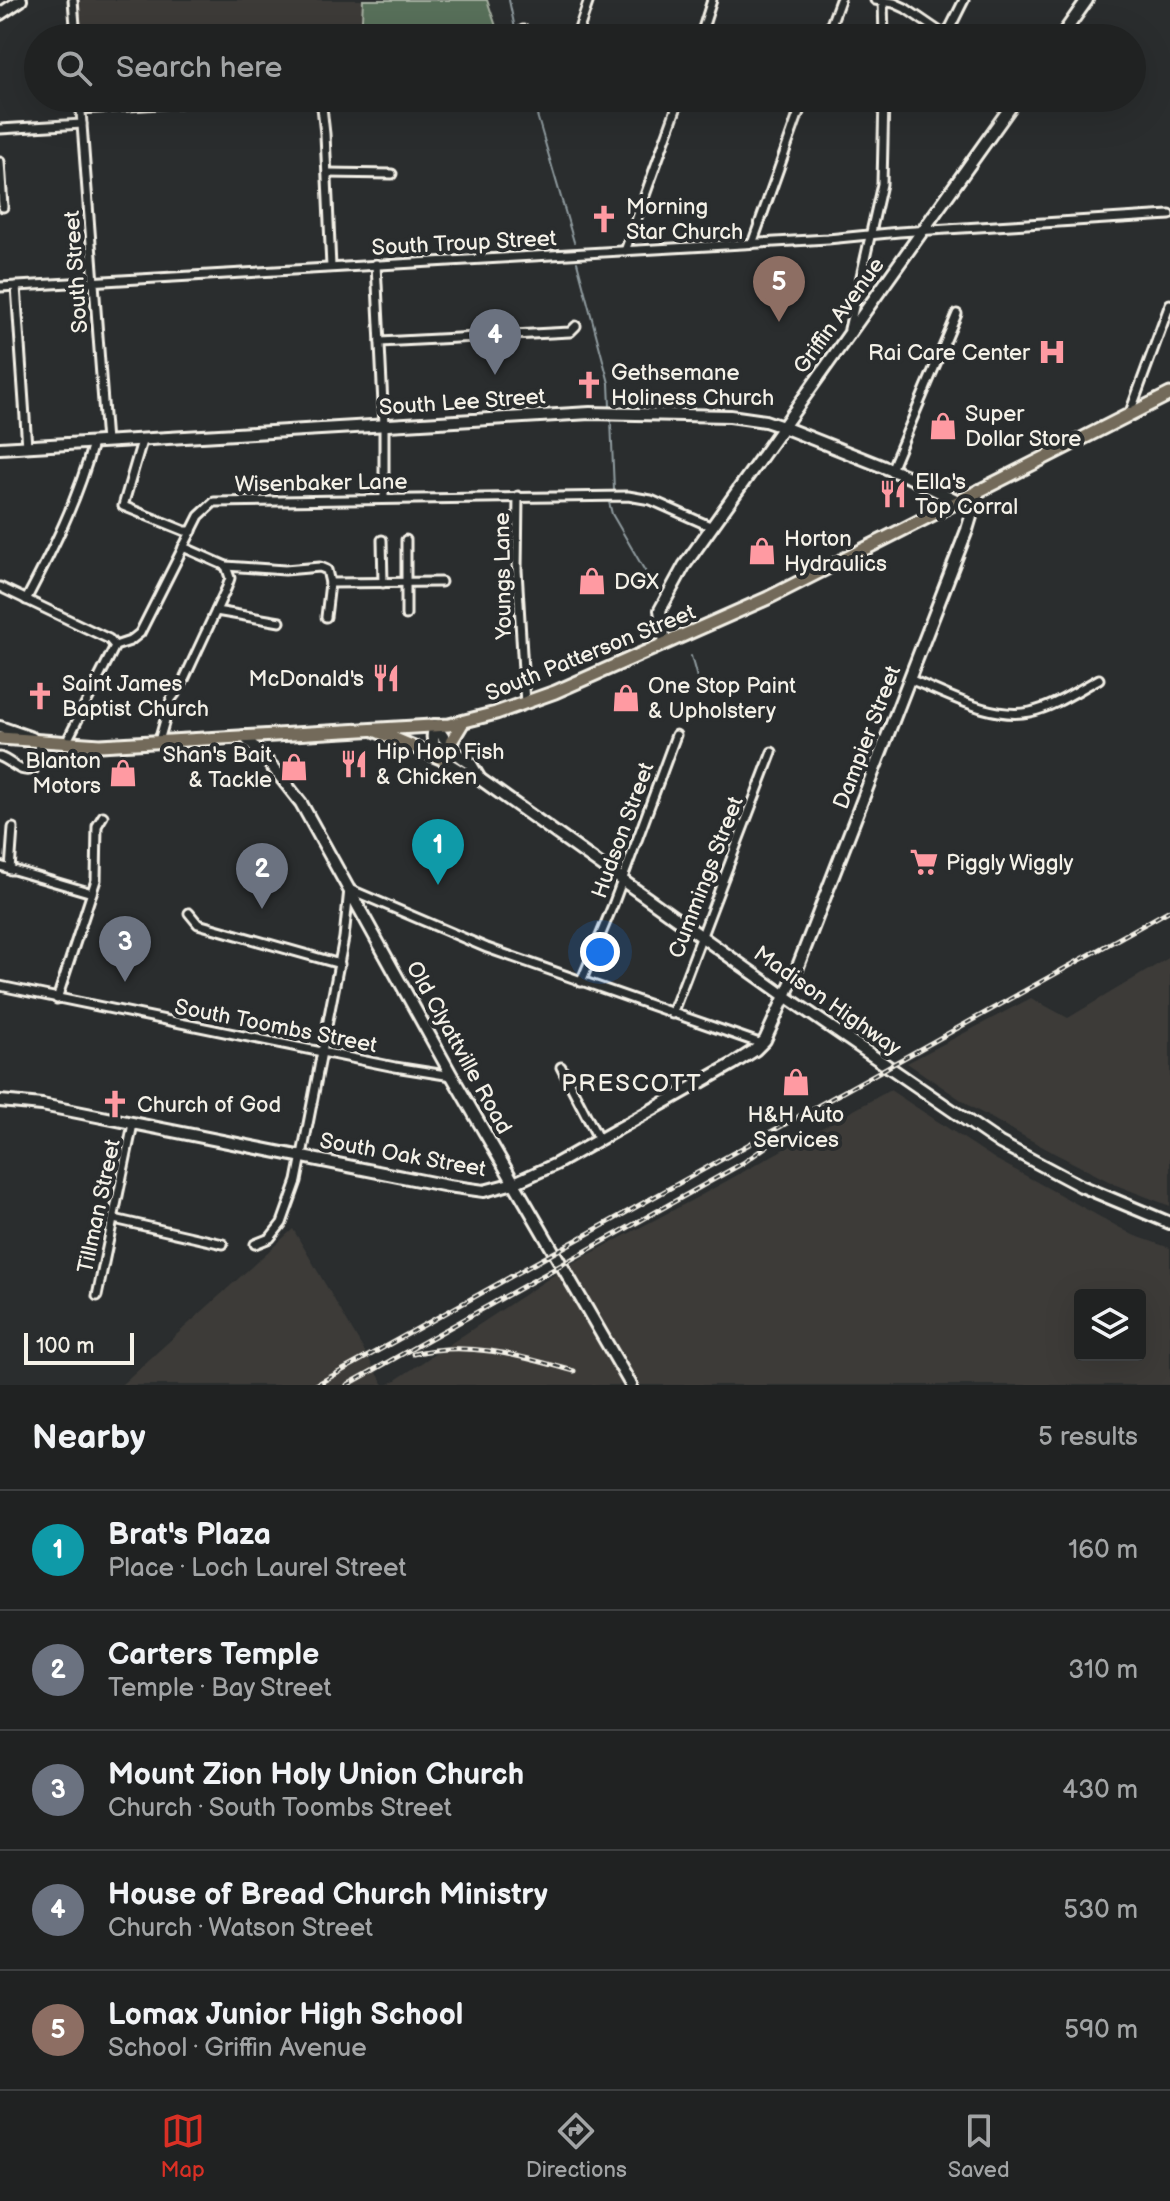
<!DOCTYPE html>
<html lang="en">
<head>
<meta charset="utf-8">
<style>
  :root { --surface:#202222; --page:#2d2f2f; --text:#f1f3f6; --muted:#a2a4a5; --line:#3d3f40; --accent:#d93025 }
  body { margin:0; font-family:"Balsamiq Sans",sans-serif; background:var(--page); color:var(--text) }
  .controls { position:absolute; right:24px; bottom:24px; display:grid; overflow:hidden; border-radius:8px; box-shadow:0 8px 32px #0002 }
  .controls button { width:72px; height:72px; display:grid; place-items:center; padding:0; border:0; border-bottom:2px solid var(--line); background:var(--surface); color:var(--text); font:40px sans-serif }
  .scale { position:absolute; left:24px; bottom:20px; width:110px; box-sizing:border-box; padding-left:8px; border:4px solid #f4f1e8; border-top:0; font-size:22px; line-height:28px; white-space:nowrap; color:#f4f1e8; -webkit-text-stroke:6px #2a2d2e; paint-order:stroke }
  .you { position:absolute; left:600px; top:952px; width:28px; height:28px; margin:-20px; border:6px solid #fff; border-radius:50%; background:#1a73e8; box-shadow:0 0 0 12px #1a73e833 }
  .badge { display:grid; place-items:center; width:52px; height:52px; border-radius:50%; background:var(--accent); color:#fff; font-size:26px; font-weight:700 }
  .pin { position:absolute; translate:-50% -66px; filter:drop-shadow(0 2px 4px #0008) }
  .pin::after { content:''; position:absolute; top:42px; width:28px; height:24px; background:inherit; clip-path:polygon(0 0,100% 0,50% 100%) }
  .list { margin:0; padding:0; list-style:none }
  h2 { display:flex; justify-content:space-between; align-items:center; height:104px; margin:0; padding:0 32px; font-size:34px }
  h2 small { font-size:26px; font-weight:400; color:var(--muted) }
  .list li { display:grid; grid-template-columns:52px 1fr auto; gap:24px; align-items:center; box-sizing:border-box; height:120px; padding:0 32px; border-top:2px solid var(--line) }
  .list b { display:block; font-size:30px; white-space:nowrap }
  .list p { margin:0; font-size:26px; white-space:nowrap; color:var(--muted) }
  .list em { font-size:26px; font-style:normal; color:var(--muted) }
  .icon { flex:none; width:44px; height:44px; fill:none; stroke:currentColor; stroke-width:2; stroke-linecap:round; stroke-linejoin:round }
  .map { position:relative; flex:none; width:1170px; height:1385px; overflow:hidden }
  .search { position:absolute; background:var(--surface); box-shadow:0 8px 32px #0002; left:24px; right:24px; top:24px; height:88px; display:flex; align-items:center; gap:20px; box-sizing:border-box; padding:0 28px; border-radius:44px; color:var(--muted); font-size:30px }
  .sheet { height:704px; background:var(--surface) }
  nav { display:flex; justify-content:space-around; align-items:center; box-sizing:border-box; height:112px; border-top:2px solid var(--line); background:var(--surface); font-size:22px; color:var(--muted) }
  nav a { display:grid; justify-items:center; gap:4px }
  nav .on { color:var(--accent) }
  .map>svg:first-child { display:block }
  .built { fill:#3c3b38; fill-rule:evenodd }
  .green { fill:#596f5a; stroke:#a6b0a1; stroke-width:2 }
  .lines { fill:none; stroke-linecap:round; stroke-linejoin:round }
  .stream { stroke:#8f9b9f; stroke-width:2 }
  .street-casing { stroke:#f4f1e8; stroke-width:13 }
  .secondary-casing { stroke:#f4f1e8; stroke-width:16 }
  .primary-casing { stroke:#f4f1e8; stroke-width:17 }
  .street { stroke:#2a2d2e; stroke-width:7 }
  .secondary { stroke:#2a2d2e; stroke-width:10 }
  .primary { stroke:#736b5a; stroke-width:11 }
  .rail-casing { stroke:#f4f1e8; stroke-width:5 }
  .rail { stroke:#2a2d2e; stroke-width:2; stroke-dasharray:6; stroke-linecap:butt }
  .labels { text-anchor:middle; stroke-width:8; stroke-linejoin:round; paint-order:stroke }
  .poi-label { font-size:22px; fill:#f4f1e8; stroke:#2a2d2e; text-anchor:start }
  .street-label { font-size:22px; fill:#f4f1e8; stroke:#2a2d2e }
  .neighbourhood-label { font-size:24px; letter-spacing:2px; fill:#f4f1e8; stroke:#2a2d2e }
</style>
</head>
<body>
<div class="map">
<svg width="1170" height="1385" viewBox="0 0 1170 1385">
  <rect width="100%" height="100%" fill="#2a2d2e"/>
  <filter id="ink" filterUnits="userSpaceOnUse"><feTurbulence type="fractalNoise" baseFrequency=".0125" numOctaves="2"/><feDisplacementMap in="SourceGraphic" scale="16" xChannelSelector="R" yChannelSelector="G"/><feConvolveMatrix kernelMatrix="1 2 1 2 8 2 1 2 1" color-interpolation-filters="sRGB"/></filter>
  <g filter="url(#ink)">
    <g class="built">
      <polygon points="77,0 487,0 500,38 81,38"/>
      <polygon points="1170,957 1170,1206 1116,1185 1054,1153 973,1108 907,1063 1031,998 1068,1018"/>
      <path d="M 890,1090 L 995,1159 L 1133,1235 L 1170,1248 L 1170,1385 L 388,1385 L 569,1265 L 696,1198 ZM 1080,1295 L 1140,1295 L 1140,1355 L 1080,1355 Z"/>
      <polygon points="293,1229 384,1385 121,1385"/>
    </g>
    <polygon class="green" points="363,0 487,0 500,38 361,38"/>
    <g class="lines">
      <g class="stream">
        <polyline points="509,0 517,38"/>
        <polyline points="532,98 574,242"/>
        <polyline points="577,262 609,383 610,407"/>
        <polyline points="611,420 614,490"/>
        <polyline points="609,502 612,514 656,590"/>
        <polyline points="691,656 702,696"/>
      </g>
      <defs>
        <g id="street">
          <polyline points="73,0 76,38"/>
          <polyline points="875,0 894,3 905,8 949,38"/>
          <polyline points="883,0 884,38"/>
          <polyline points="523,30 548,38"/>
          <polyline points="946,36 964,0"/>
          <polyline points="576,38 589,0"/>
          <polyline points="700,38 712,0"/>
          <polyline points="826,38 840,0"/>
          <polyline points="80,98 106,442"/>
          <polyline points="313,98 322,107 325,134 331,267"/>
          <polyline points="81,109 254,98"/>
          <polyline points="0,129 82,124"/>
          <polyline points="0,162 3,207"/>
          <polyline points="328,173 392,174"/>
          <polyline points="752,244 804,98"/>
          <polyline points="625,251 680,98"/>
          <polyline points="376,264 384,425 384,499"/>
          <polyline points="16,286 27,447"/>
          <polyline points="0,287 828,239 899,232 1170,215"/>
          <polyline points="849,329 882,184 884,98"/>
          <polyline points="380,342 570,332 576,326"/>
          <polyline points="1129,415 1170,304"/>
          <polyline points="142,441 123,506 185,531 192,531"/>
          <polyline points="891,470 957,314"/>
          <polyline points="518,496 517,570 525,704"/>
          <polyline points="382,540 383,583"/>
          <polyline points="406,540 406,615"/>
          <polyline points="183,547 226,566 285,570 320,567 327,570 330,583 326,617"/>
          <polyline points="330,583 441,582"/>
          <polyline points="0,587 109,639 115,646"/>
          <path d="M 26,600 C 53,549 78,499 93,443"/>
          <polyline points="216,611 280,622"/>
          <path d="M 909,679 C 946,693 990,720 1030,712 C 1054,707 1078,690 1099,679"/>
          <polyline points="159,741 171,699 181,686 227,587 230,578 226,566"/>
          <polyline points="66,743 115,646 130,641 140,633 199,516 214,502 628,496 651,500 712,527"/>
          <path d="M 0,757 C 14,762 18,774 34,769 L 41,741"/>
          <polyline points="0,866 92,893"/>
          <polyline points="10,870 13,828"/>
          <polyline points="189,913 198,924 340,964"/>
          <polyline points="581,982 613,905 676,735"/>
          <polyline points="0,986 395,1067 452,1076"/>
          <polyline points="57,999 96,880 97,826 103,816"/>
          <polyline points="672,1014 772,752"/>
          <polyline points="561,1067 599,1140"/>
          <polyline points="114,1219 223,1244"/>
          <polyline points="255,1244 270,1238 282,1223 297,1181 344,938 349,889 487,948 762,1044"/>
          <polyline points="97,1296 133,1124"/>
        </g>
        <g id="secondary">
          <polyline points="0,14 21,0"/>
          <polyline points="1060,38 1087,0"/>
          <polyline points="0,448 590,413 730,416 765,421 783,427 909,477 958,501"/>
          <polyline points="665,643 660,610 684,566 1017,98"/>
          <path d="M 435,725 C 424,754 456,771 480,779 L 785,996 L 1000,1143 L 1081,1186 L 1170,1223"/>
          <polyline points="435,725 453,751 471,764 480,779"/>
          <polyline points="0,727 32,738"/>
          <polyline points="244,736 275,770 301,803 452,1076 631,1385"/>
          <polyline points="0,1101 42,1105 448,1186 484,1191 514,1183 556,1164 733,1064 755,1050 765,1040 795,974 967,530 979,490"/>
        </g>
        <g id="primary">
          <polyline points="374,730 445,760"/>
          <polyline points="0,738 100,745 449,725 496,713 555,692 768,598 1170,394"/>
          <polyline points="453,751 451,742 463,722"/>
        </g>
      </defs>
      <use href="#street" class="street-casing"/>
      <use href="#secondary" class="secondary-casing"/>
      <use href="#primary" class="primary-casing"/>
      <use href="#street" class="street"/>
      <use href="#secondary" class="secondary"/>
      <use href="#primary" class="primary"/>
      <defs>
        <g id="rail">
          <path d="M 413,1354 C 468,1340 521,1356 574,1371"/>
          <polyline points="316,1385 1170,910"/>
          <polyline points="347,1385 743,1163 767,1146"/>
        </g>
      </defs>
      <use href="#rail" class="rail-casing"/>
      <use href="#rail" class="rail"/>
    </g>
  </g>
  <defs>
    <symbol id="church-bare" viewBox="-9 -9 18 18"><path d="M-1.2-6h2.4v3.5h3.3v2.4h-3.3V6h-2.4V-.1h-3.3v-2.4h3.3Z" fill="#ff9aa2" stroke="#2a2d2e" stroke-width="2.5" paint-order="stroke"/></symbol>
    <symbol id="hospital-bare" viewBox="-9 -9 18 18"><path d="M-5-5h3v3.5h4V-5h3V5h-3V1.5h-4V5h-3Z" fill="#ff9aa2" stroke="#2a2d2e" stroke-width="2.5" paint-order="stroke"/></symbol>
    <symbol id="shop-bare" viewBox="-9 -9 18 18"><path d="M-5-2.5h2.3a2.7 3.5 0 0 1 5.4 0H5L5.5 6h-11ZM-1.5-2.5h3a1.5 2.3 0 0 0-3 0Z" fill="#ff9aa2" stroke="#2a2d2e" stroke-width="2.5" paint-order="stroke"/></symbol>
    <symbol id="restaurant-bare" viewBox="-9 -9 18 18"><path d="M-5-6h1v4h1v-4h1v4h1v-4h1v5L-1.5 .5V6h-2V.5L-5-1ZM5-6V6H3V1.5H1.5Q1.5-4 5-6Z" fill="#ff9aa2" stroke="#2a2d2e" stroke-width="2.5" paint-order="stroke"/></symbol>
    <symbol id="supermarket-bare" viewBox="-9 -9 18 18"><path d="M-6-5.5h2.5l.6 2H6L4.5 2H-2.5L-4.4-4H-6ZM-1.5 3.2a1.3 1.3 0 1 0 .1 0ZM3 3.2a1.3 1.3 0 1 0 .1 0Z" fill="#ff9aa2" stroke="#2a2d2e" stroke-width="2.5" paint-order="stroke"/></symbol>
  </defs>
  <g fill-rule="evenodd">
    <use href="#church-bare" x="584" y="199" width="40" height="40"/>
    <use href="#hospital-bare" x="1032" y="332" width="40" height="40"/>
    <use href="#church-bare" x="569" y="365" width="40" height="40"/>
    <use href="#shop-bare" x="923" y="406" width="40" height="40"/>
    <use href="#restaurant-bare" x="873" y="474" width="40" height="40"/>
    <use href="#shop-bare" x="742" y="531" width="40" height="40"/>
    <use href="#shop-bare" x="572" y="561" width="40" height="40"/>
    <use href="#restaurant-bare" x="366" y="658" width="40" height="40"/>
    <use href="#church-bare" x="20" y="676" width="40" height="40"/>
    <use href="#shop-bare" x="606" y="678" width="40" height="40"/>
    <use href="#restaurant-bare" x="334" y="744" width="40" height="40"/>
    <use href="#shop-bare" x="274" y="747" width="40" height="40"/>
    <use href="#shop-bare" x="103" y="753" width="40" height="40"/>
    <use href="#supermarket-bare" x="904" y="842" width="40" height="40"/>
    <use href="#shop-bare" x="776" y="1062" width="40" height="40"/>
    <use href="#church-bare" x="95" y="1084" width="40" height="40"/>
  </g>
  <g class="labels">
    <g class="poi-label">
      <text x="626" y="214">Morning<tspan x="626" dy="25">Star Church</tspan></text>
      <text x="1030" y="360" text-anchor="end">Rai Care Center</text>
      <text x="611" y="380">Gethsemane<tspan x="611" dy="25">Holiness Church</tspan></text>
      <text x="965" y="421">Super<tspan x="965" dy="25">Dollar Store</tspan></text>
      <text x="915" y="489">Ella's<tspan x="915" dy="25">Top Corral</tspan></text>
      <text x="784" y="546">Horton<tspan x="784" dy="25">Hydraulics</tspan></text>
      <text x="614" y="589">DGX</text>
      <text x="364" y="686" text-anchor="end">McDonald's</text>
      <text x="62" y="691">Saint James<tspan x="62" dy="25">Baptist Church</tspan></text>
      <text x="648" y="693">One Stop Paint<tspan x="648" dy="25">&amp; Upholstery</tspan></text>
      <text x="376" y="759">Hip Hop Fish<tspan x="376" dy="25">&amp; Chicken</tspan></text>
      <text x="272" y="762" text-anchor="end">Shan's Bait<tspan x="272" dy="25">&amp; Tackle</tspan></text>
      <text x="101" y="768" text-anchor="end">Blanton<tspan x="101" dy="25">Motors</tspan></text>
      <text x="946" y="870">Piggly Wiggly</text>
      <text x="137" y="1112">Church of God</text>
      <text x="796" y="1122" text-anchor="middle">H&amp;H Auto<tspan x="796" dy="25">Services</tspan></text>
    </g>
    <g class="street-label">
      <text transform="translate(464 242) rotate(-3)" y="8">South Troup Street</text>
      <text transform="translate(75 272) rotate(-94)" y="8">South Street</text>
      <text transform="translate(838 315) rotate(-54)" y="8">Griffin Avenue</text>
      <text transform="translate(462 401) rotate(-4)" y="8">South Lee Street</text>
      <text transform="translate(321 482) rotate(-1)" y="8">Wisenbaker Lane</text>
      <text transform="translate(502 576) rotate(-91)" y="8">Youngs Lane</text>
      <text transform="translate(590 652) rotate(-22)" y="8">South Patterson Street</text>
      <text transform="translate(866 737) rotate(-69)" y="8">Dampier Street</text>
      <text transform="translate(622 830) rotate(-70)" y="8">Hudson Street</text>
      <text transform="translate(705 877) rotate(-69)" y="8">Cummings Street</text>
      <text transform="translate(828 1000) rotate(35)" y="8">Madison Highway</text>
      <text transform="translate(276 1025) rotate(11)" y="8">South Toombs Street</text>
      <text transform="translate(460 1047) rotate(61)" y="8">Old Clyattville Road</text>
      <text transform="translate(403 1154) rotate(10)" y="8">South Oak Street</text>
      <text transform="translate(98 1206) rotate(-78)" y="8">Tillman Street</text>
    </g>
    <g class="neighbourhood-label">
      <text x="632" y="1091">PRESCOTT</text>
    </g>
  </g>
</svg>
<div class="controls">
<button><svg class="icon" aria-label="layers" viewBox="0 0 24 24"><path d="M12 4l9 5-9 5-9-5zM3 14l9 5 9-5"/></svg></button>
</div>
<div class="scale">100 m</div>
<div class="you"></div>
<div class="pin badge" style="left:438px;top:885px;background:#0f9aa8">1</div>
<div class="pin badge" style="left:262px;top:909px;background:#6b7280">2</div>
<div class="pin badge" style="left:125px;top:982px;background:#6b7280">3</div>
<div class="pin badge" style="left:495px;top:375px;background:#6b7280">4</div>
<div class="pin badge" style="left:779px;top:322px;background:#8d6e63">5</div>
<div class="search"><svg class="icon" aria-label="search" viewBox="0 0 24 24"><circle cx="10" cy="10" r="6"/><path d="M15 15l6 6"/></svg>Search here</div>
</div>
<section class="sheet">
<h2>Nearby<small>5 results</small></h2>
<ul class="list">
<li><span class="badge" style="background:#0f9aa8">1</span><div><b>Brat's Plaza</b><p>Place · Loch Laurel Street</p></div><em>160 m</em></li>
<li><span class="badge" style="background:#6b7280">2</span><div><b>Carters Temple</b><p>Temple · Bay Street</p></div><em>310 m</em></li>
<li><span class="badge" style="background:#6b7280">3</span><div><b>Mount Zion Holy Union Church</b><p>Church · South Toombs Street</p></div><em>430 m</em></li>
<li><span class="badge" style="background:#6b7280">4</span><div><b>House of Bread Church Ministry</b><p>Church · Watson Street</p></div><em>530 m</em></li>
<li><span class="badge" style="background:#8d6e63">5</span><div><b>Lomax Junior High School</b><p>School · Griffin Avenue</p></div><em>590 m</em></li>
</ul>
</section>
<nav>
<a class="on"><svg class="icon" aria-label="map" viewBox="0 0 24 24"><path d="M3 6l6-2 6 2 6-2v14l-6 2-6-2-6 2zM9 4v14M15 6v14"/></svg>Map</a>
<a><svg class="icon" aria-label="directions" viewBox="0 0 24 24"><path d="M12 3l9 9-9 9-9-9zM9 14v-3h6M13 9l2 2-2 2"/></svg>Directions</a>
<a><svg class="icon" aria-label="saved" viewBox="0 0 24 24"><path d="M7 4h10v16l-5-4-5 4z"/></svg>Saved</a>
</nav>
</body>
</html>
